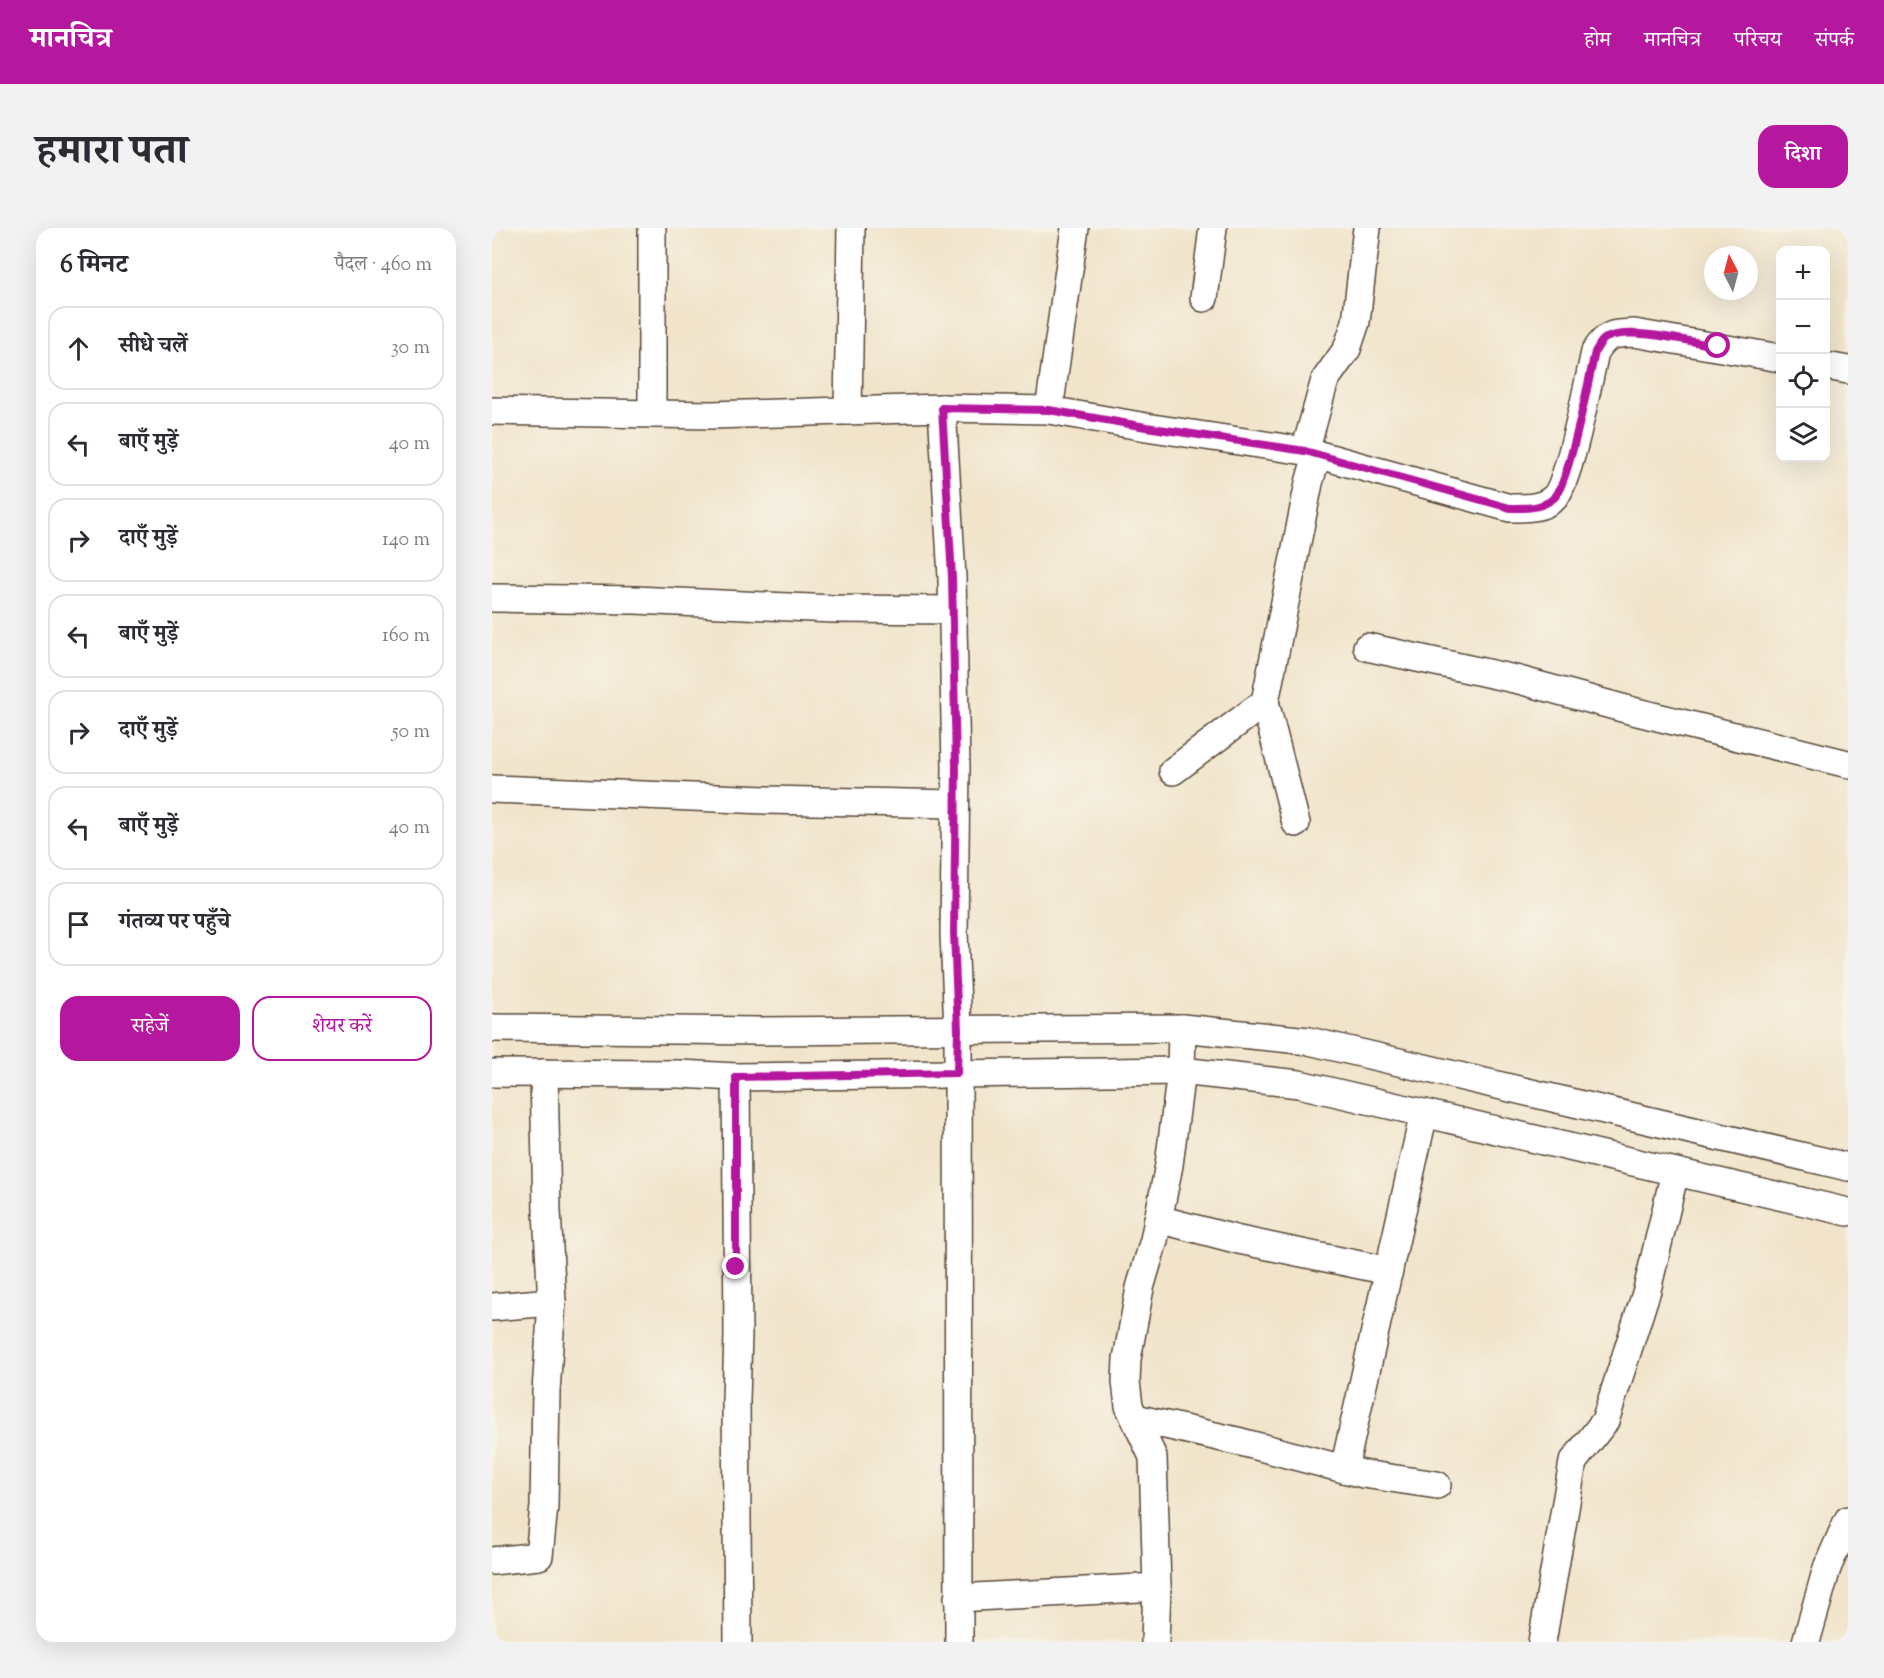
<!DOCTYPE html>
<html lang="hi">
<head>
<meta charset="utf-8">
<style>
  :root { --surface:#fff; --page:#f2f2f3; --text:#2b2b33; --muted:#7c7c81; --line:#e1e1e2; --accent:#b5179e }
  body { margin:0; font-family:"Sorts Mill Goudy","Noto Serif Devanagari",serif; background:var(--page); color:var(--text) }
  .controls { position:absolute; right:18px; top:18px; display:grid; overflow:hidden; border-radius:12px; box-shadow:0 6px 24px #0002 }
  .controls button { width:54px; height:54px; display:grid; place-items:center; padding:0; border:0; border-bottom:2px solid var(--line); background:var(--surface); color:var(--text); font:30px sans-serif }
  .compass { position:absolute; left:1212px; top:18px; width:54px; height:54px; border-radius:50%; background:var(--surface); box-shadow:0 6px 24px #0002; rotate:354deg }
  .stop { position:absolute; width:18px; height:18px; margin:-14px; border:4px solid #b5179e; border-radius:50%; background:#fff }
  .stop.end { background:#b5179e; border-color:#fff; box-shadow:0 2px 6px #0008 }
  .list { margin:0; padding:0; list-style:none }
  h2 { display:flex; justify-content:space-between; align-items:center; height:78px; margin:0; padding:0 24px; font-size:26px }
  h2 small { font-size:20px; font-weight:400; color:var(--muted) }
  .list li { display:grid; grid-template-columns:39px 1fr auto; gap:18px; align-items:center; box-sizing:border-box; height:84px; margin:0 12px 12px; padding:0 12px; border:2px solid var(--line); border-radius:18px }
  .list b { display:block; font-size:22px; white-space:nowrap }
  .list em { font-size:20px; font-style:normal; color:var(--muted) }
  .actions { display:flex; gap:12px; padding:18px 24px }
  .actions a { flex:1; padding:14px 0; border:2px solid var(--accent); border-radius:18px; text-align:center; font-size:21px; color:var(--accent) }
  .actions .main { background:var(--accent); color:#fff }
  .icon { flex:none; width:33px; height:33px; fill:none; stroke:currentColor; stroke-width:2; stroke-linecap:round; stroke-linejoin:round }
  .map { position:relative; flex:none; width:1356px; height:1414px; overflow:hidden; border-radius:18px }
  header { display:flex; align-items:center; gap:36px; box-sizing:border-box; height:84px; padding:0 30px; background:var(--accent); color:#fff }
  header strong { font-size:28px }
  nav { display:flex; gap:33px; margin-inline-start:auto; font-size:21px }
  .intro { display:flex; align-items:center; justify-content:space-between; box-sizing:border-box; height:144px; padding:0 36px }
  h1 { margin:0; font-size:42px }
  .button { padding:15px 27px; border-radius:18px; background:var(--accent); color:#fff; font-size:21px; font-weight:700 }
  main { display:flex; gap:36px; padding:0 36px }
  aside { flex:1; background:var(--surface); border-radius:18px; box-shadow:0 6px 24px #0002 }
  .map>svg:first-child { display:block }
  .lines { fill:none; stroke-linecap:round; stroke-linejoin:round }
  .minor-casing { stroke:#564638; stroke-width:30 }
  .minor { stroke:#fff; stroke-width:27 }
  .route { stroke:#b5179e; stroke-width:8 }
</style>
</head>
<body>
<header>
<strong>मानचित्र</strong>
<nav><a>होम</a><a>मानचित्र</a><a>परिचय</a><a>संपर्क</a></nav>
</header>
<div class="intro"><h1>हमारा पता</h1><a class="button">दिशा</a></div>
<main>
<aside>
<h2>6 मिनट<small>पैदल · 460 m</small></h2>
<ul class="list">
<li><svg class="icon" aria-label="ahead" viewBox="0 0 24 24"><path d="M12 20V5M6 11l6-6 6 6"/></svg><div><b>सीधे चलें</b></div><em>30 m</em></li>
<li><svg class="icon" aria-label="left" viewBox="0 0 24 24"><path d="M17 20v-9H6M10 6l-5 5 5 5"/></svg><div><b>बाएँ मुड़ें</b></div><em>40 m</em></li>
<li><svg class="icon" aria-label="right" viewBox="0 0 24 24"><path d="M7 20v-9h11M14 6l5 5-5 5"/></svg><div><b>दाएँ मुड़ें</b></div><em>140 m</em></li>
<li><svg class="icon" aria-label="left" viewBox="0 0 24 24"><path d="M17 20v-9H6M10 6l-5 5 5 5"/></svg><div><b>बाएँ मुड़ें</b></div><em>160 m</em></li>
<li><svg class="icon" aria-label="right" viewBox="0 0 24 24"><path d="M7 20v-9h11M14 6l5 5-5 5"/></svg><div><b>दाएँ मुड़ें</b></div><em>50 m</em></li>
<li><svg class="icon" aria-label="left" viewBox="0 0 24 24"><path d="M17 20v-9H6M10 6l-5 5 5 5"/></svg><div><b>बाएँ मुड़ें</b></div><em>40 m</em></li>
<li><svg class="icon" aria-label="arrive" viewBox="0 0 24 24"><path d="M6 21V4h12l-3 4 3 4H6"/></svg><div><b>गंतव्य पर पहुँचे</b></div></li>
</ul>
<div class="actions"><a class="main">सहेजें</a><a>शेयर करें</a></div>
</aside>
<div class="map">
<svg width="1356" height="1414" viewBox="0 0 1356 1414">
  <rect width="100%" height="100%" fill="#f7f3e8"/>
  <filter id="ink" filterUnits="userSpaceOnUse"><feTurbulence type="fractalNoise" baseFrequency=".0167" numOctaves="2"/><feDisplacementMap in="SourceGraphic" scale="12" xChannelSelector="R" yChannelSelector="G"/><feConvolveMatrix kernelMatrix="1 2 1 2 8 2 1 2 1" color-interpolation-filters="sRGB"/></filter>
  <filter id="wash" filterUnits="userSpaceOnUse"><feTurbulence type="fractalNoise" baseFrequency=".008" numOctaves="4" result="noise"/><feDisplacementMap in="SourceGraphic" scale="24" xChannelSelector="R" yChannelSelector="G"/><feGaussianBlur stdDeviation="1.35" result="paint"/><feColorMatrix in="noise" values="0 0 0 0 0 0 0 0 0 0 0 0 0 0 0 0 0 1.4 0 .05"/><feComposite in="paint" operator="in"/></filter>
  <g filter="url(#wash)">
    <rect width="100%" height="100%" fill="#f1e4ca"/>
  </g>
  <g filter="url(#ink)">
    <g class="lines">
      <defs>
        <g id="minor">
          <polyline points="712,70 721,0"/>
          <polyline points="1334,138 1356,142"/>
          <polyline points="450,180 460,349 464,539 462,705 466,802 467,1414"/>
          <polyline points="557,182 583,0"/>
          <path d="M 0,183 L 219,187 L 450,180 L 557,182 L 654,199 L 813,223 L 1018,280 C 1034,280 1049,281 1062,270 C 1077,256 1097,150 1103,124 C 1115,105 1120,106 1142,105 L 1288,130"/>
          <polyline points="356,183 359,0"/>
          <polyline points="160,186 160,0"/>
          <polyline points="813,223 833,152 855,121 864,94 875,0"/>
          <polyline points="0,370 143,372 342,381 461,382"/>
          <polyline points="875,419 1027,452 1141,483 1356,536"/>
          <polyline points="773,474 817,255 825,227"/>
          <polyline points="681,543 773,474 804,595"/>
          <polyline points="0,561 274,572 463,576"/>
          <polyline points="0,800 267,803 690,800 817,813 1356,939"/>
          <polyline points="0,845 188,846 244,849 689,843 807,856 1356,984"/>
          <polyline points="244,849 246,1107 244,1172 246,1414"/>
          <polyline points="666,991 747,1012 897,1043"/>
          <polyline points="0,1079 60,1074"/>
          <polyline points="643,1190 749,1214 871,1246 945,1257"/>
          <polyline points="852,1241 932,885"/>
          <polyline points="0,1333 47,1328 52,1278 54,1164 60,1074 55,983 52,845"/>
          <polyline points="466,1370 665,1359"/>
          <polyline points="663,1414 665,1359 661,1229 637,1178 634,1154 635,1131 648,1060 662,1012 677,937 689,843 690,800"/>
          <polyline points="1050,1414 1081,1234 1113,1193 1155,1062 1183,944"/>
          <polyline points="1314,1414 1335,1340 1356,1292"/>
        </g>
      </defs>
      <use href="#minor" class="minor-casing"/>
      <use href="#minor" class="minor"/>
    </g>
  </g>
  <g class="lines" filter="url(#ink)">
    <path class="route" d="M 244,1039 L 244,849 L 465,845 L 466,802 L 462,705 L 464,539 L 460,349 L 450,180 L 557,182 L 654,199 L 813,223 L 1018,280 C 1034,280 1049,281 1062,270 C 1077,256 1097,150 1103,124 C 1106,119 1109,112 1114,110 C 1138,98 1198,114 1226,118"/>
  </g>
</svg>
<div class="controls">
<button>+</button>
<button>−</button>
<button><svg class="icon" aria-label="locate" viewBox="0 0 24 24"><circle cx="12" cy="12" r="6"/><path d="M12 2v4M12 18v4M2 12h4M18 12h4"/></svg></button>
<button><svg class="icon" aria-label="layers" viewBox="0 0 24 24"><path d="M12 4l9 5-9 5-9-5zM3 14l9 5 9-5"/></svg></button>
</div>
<svg class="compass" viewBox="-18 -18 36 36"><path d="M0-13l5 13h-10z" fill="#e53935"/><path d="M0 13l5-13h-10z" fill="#7c7c81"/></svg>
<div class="stop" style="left:1226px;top:118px"></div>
<div class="stop end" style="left:244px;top:1039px"></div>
</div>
</main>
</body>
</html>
